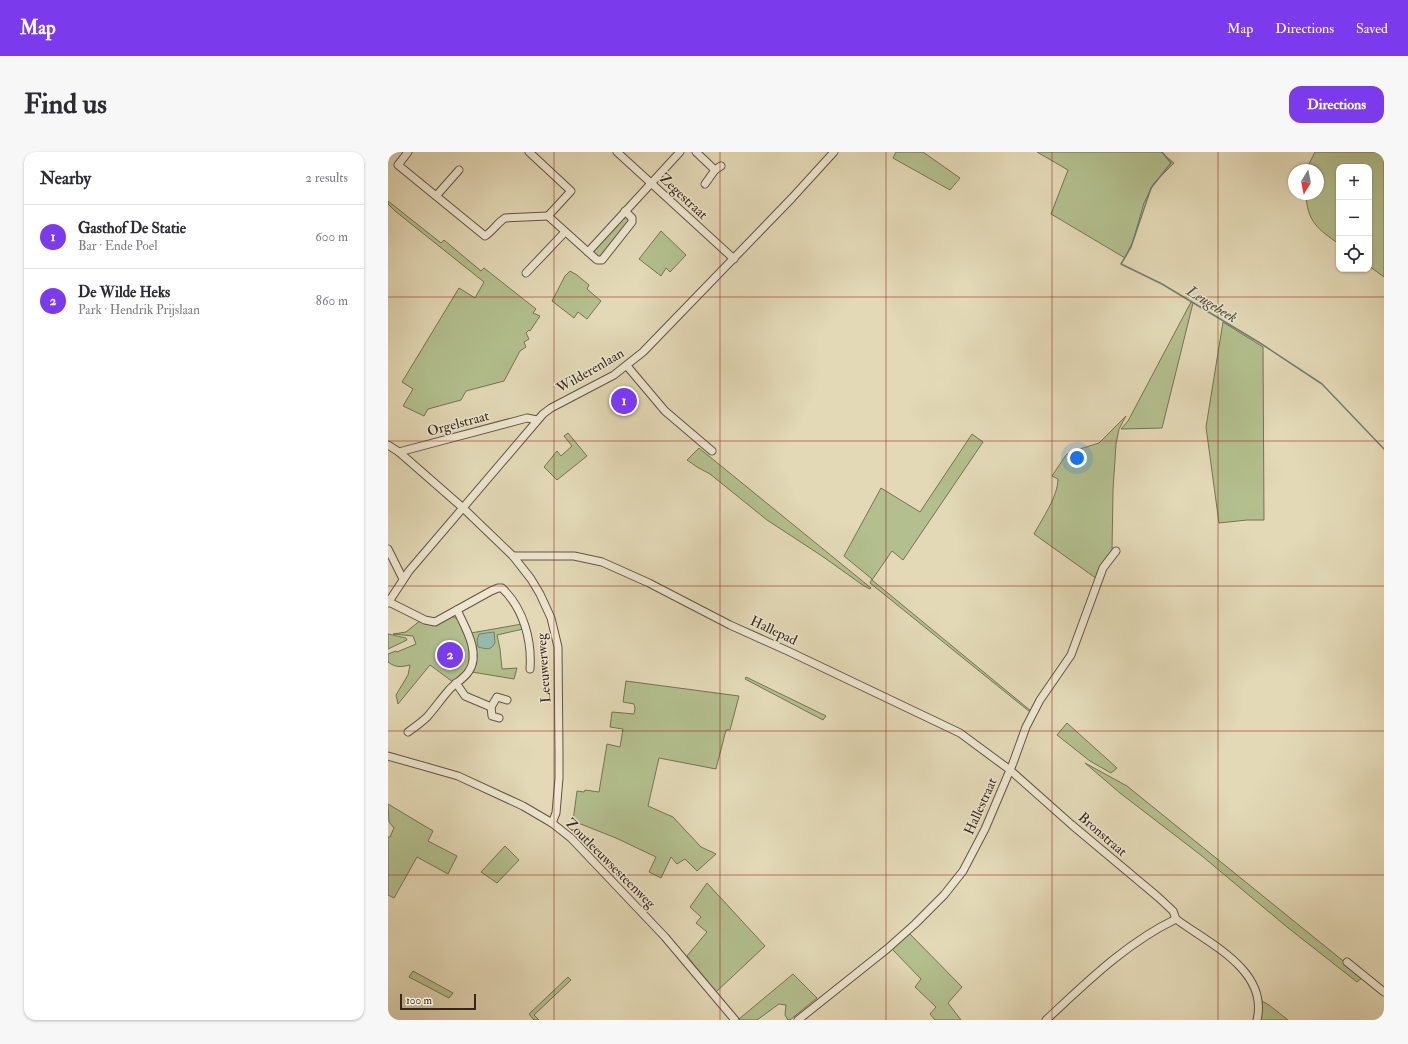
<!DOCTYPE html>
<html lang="en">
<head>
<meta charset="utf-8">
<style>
  :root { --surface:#fff; --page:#f7f7f7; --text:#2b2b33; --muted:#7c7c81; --line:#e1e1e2; --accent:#7c3aed }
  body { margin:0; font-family:"IM FELL Double Pica",serif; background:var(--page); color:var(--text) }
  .controls { position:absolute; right:12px; top:12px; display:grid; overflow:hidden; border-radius:8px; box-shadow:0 1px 3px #0004 }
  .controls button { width:36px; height:36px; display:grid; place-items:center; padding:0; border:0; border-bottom:1px solid var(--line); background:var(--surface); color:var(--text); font:20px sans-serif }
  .compass { position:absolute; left:900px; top:12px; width:36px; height:36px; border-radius:50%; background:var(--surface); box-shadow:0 1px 3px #0004; rotate:190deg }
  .scale { position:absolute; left:12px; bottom:10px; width:76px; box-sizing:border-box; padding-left:4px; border:2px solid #37271a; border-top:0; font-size:11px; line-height:14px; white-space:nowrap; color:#37271a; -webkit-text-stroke:3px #ede6d0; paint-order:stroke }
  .you { position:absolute; left:689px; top:306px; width:14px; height:14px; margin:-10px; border:3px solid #fff; border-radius:50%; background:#1a73e8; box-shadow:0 0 0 6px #1a73e833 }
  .badge { display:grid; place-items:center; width:26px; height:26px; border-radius:50%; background:var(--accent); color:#fff; font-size:13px; font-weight:700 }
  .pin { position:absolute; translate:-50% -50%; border:2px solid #fff; box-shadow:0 1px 4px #0006 }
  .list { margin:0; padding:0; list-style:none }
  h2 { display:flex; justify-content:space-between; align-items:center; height:52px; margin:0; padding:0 16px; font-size:17px }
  h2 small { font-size:13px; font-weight:400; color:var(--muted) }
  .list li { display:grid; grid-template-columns:26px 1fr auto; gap:12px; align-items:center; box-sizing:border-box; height:64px; padding:0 16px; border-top:1px solid var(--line) }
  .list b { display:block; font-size:15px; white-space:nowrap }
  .list p { margin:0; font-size:13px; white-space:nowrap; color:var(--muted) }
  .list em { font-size:13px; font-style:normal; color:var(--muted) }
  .icon { flex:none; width:22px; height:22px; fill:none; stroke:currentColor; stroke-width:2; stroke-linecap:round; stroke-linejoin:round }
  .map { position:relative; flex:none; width:996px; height:868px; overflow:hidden; border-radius:12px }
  header { display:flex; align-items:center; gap:24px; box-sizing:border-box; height:56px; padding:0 20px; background:var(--accent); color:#fff }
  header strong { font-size:19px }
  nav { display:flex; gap:22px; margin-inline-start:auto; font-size:14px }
  .intro { display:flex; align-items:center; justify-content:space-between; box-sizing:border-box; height:96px; padding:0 24px }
  h1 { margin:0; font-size:28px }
  .button { padding:10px 18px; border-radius:12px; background:var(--accent); color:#fff; font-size:14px; font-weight:700 }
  main { display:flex; gap:24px; padding:0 24px }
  aside { flex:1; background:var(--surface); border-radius:12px; box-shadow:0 1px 3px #0004 }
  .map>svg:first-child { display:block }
  .green { fill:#b3bf8e; stroke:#757354 }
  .water { fill:#95baab; stroke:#6f7f71 }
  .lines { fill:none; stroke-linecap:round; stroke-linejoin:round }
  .stream { stroke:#6f7f71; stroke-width:1.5 }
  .minor-casing { stroke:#625441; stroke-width:9 }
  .minor { stroke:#ede6d0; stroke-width:7 }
  .grid { fill:none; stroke:#8f2418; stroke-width:1; stroke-opacity:0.55 }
  .labels { text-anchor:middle; stroke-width:3; stroke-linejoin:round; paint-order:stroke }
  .street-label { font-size:14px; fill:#37271a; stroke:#ede6d0 }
  .water-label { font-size:15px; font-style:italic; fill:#4e4c3e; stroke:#ede6d0 }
</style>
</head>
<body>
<header>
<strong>Map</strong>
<nav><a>Map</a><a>Directions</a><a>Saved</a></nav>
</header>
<div class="intro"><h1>Find us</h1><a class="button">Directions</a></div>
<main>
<aside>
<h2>Nearby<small>2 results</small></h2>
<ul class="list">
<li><span class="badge">1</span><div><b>Gasthof De Statie</b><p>Bar · Ende Poel</p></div><em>600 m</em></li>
<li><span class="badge">2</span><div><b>De Wilde Heks</b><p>Park · Hendrik Prijslaan</p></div><em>860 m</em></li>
</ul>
</aside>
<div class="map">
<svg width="996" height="868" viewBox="0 0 996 868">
  <rect width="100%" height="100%" fill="#e3d9b6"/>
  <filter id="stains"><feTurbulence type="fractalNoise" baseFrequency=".005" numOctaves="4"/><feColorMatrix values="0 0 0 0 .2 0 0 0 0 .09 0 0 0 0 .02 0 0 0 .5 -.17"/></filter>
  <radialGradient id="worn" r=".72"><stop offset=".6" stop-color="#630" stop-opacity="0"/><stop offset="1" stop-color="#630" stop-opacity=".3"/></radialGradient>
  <g class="green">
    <polygon points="508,0 535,0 572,26 562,38 505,6"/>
    <polygon points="649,0 773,0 786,11 766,31 756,51 745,89 737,106 663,62 680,18"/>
    <path d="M 927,0 L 996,0 L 996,125 L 981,114 L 981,15 L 951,15 L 951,92 C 930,77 919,70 918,42 L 930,42 L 930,18 L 920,18 L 921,12 Z"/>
    <polygon points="0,49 53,91 56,88 93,119 96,116 148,157 145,161 152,164 142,179 141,178 138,181 141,187 136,190 138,195 132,199 116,229 78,239 73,248 40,257 36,264 15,254 25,237 14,230 71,136 87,146 96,130 7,59 0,52"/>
    <polygon points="238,64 242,68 212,107 205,101 205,98 234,66"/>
    <polygon points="273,79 298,103 282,120 278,116 273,124 251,107"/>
    <polygon points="182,119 189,123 201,133 199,137 213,149 199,167 190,160 186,166 164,149 177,124"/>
    <polygon points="803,150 805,151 774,276 733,277 740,269"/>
    <polygon points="835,170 875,195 876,368 859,368 831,371 818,275"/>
    <path d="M 738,264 L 731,277 L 728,292 L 725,338 L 724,400 L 709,427 L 646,382 C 654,367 670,344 670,327 L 664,324 L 678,303 L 682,300 L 711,291 Z"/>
    <polygon points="180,281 199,304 169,328 156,315 169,299 173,304 184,294 176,284"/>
    <polygon points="584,282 595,290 515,408 504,399 484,428 643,559 642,560 482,431 484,427 456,404 493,336 532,360"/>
    <polygon points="311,296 483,436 482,437 476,434 434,404 379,368 322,322 309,315 299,308"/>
    <path d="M 62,465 L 66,465 C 79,471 86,509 78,520 C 75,524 69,527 65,530 L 42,513 L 10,552 L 8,543 L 20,523 L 22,513 C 13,515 8,516 0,510 L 0,502 L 8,499 L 9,500 L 28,492 L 25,484 L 5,482 L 18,480 L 33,468 L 51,472 Z"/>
    <polygon points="134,472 135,477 109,483 112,497 114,517 129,516 126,527 84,520 83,481"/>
    <polygon points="0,482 18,486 19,488 0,497"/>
    <polygon points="358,525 438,564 435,568 357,527"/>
    <polygon points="238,529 351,544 342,578 338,578 328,617 271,606 260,654 285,665 313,695 328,702 309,719 297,707 289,712 283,705 273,726 261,720 268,705 228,686 185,669 189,639 196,640 197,638 211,640 219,592 232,595 235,577 222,575 224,560 246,562 247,556 246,552 235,550"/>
    <polygon points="679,571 729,616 723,621 702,609 669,583"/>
    <polygon points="697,611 739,634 975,825 969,830 899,775 814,704 732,641"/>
    <polygon points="0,652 45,679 40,689 69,704 60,722 29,705 6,746 0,743 0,685 2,685 6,676 1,670"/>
    <polygon points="117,694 131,708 109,731 93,720"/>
    <polygon points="319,731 377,794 328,840 299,804 319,780 308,771 313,765 302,755"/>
    <polygon points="520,780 574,835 560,851 573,868 547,868 542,862 548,855 527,835 533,827 504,797 505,794"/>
    <polygon points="25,819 65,841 61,846 21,825"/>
    <polygon points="405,822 429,846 402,868 400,868 397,863 398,853 391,852 369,868 352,868 351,867"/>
    <polygon points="180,825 183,828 146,863 151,868 146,868 141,862"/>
    <polygon points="872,848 881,853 900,868 870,868"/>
  </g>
  <path class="water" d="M 106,480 L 107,490 C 104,499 98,497 90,495 L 89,488 L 91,482 Z"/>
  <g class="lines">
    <polyline class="stream" points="774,0 783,11 763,36 743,95 733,112 774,132 872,191 934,232 996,297"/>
    <defs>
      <g id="minor">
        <path d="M 20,0 L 10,13 L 97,84 C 105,79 109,71 117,66 L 160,64"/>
        <polyline points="141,0 183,39 160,64"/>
        <polyline points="229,0 346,107"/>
        <polyline points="308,0 327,18"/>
        <polyline points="317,32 327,18 333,14"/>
        <polyline points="48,44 71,18"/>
        <polyline points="160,64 200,100 292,0"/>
        <polyline points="200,100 209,108 214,108 244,70 244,66 237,59"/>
        <polyline points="138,121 177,80"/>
        <polyline points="239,214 277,259 324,299"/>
        <polyline points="0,293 11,300 75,356 125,404 143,427 152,442 163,466 170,495 171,600 171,626 168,661 164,671"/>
        <polyline points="11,300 139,266 149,268"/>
        <polyline points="0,397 15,427"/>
        <path d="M 125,404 L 186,404 L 214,410 L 261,431 L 342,473 L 402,500 L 572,581 L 622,618 L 684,673 L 770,745 L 785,759 L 788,767 C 820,791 881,818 869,868"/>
        <path d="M 1,450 L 37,468 L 47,470 L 103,439 L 110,436 L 114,436 C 136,457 144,489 142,517"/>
        <polyline points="0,451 21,419 155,262 163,256 226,223 255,200 404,46 446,0"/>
        <polyline points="68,531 77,544 103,555"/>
        <polyline points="111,566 104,564 103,555 109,545 119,548"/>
        <path d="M 20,580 C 27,575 34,570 39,565 C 47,556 53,547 61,538 C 67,531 76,527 81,519 C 93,501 77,475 69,458"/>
        <polyline points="0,604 70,624 135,654 164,671 183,686 277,785 347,868"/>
        <polyline points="959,810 996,840"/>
        <polyline points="410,868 499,797 527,772 556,743 575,719 597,677 625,611 638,575 652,548 683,503 715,416 728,399"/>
        <path d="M 658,868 C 698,831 738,791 788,767"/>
      </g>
    </defs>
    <use href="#minor" class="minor-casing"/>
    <use href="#minor" class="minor"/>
  </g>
  <path class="grid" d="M 166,0 L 166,868M 332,0 L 332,868M 498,0 L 498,868M 664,0 L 664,868M 830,0 L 830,868M 0,145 L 996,145M 0,289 L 996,289M 0,434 L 996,434M 0,579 L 996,579M 0,723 L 996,723"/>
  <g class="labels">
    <g class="street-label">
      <text transform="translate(296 44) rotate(43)" y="5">Zegestraat</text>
      <text transform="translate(202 218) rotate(-30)" y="5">Wilderenlaan</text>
      <text transform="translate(70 271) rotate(-15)" y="5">Orgelstraat</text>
      <text transform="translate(386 478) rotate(25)" y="5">Hallepad</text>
      <text transform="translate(155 516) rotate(-94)" y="5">Leeuwerweg</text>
      <text transform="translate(592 654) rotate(-66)" y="5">Hallestraat</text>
      <text transform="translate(715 682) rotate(41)" y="5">Bronstraat</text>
      <text transform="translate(223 711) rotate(45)" y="5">Zoutleeuwsesteenweg</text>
    </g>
    <g class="water-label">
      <text transform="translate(824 152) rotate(32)" y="5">Leugebeek</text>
    </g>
  </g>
  <rect width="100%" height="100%" filter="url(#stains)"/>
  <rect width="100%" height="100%" fill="url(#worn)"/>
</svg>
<div class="controls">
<button>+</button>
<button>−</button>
<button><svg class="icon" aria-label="locate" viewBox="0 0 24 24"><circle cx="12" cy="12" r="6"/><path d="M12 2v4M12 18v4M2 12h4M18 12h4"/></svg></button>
</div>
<svg class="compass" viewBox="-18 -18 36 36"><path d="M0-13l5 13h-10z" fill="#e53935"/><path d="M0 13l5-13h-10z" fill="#7c7c81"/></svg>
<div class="scale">100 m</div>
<div class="you"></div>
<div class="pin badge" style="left:236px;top:249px">1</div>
<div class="pin badge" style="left:62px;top:503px">2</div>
</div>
</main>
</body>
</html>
